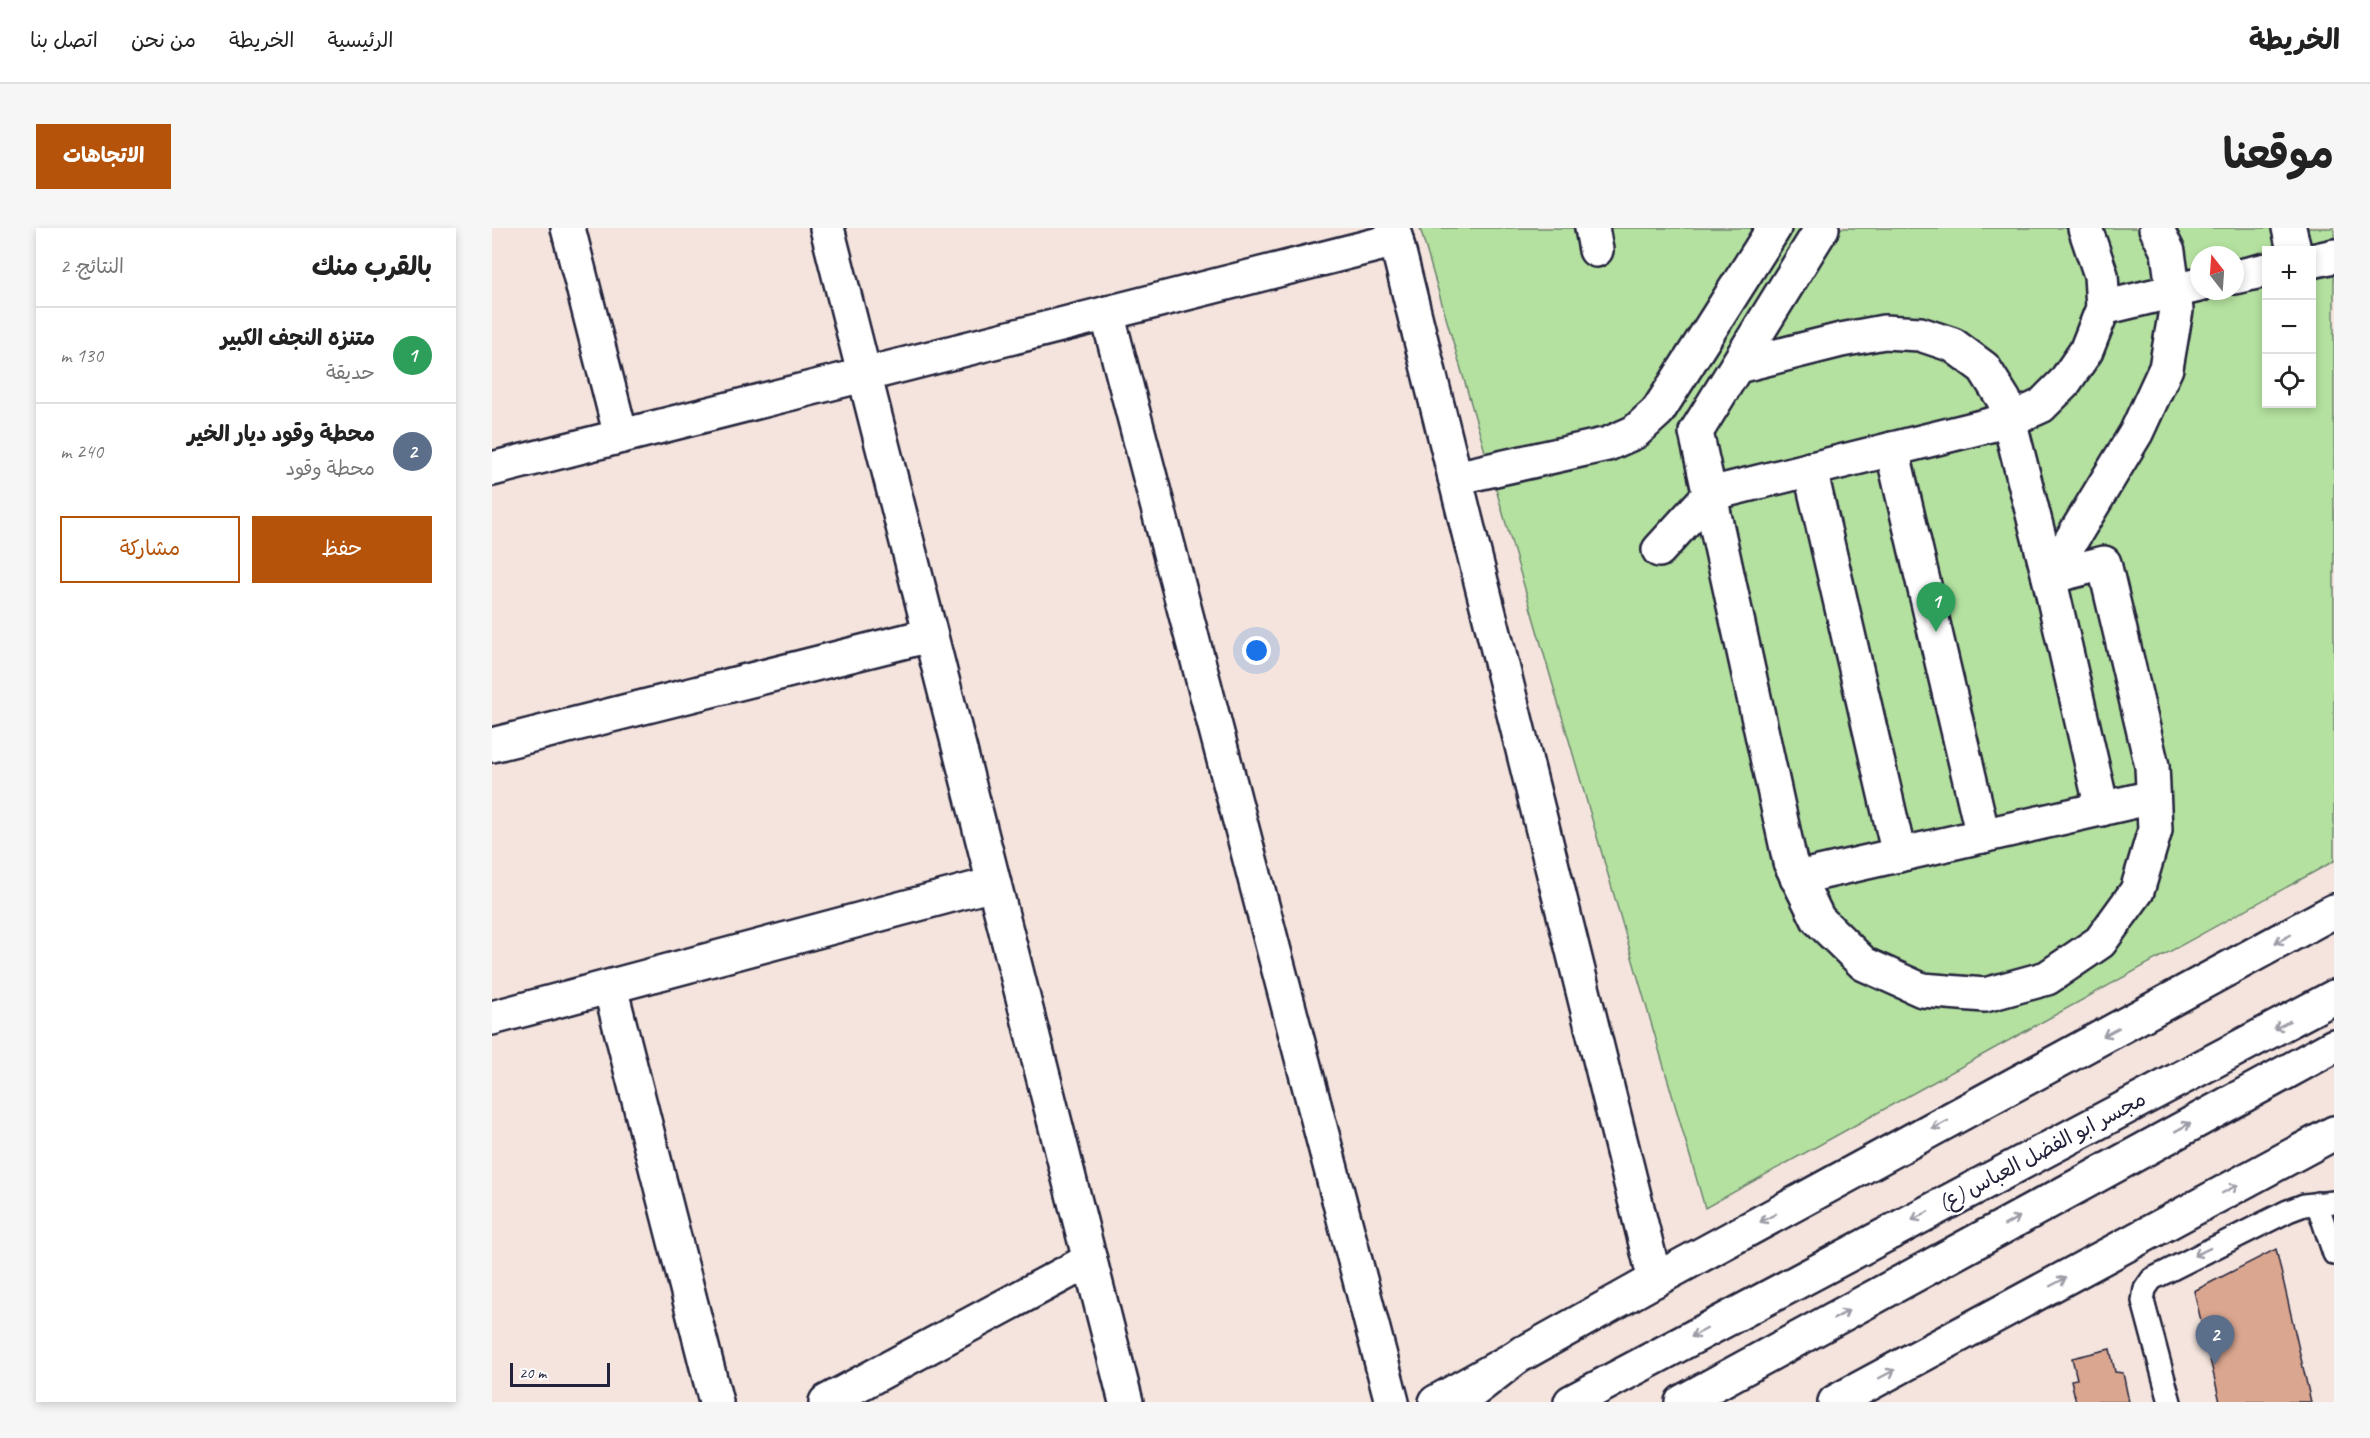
<!DOCTYPE html>
<html lang="ar">
<head>
<meta charset="utf-8">
<style>
  :root { --surface:#fff; --page:#f6f6f6; --text:#222; --muted:#767676; --line:#e0e0e0; --accent:#b45309 }
  body { margin:0; font-family:Caveat,"Playpen Sans Arabic",sans-serif; background:var(--page); color:var(--text); direction:rtl }
  .controls { position:absolute; right:18px; top:18px; display:grid; overflow:hidden; border-radius:0px; box-shadow:0 3px 9px #0003 }
  .controls button { width:54px; height:54px; display:grid; place-items:center; padding:0; border:0; border-bottom:2px solid var(--line); background:var(--surface); color:var(--text); font:30px sans-serif }
  .compass { position:absolute; left:1698px; top:18px; width:54px; height:54px; border-radius:50%; background:var(--surface); box-shadow:0 3px 9px #0003; rotate:343deg }
  .scale { position:absolute; left:18px; bottom:15px; width:100px; box-sizing:border-box; padding-left:6px; border:3px solid #22223b; border-top:0; font-size:16px; line-height:21px; white-space:nowrap; color:#22223b; -webkit-text-stroke:4px #fff; paint-order:stroke }
  .you { position:absolute; left:765px; top:423px; width:21px; height:21px; margin:-15px; border:4px solid #fff; border-radius:50%; background:#1a73e8; box-shadow:0 0 0 9px #1a73e833 }
  .badge { display:grid; place-items:center; width:39px; height:39px; border-radius:50%; background:var(--accent); color:#fff; font-size:20px; font-weight:700 }
  .pin { position:absolute; translate:-50% -50px; filter:drop-shadow(0 2px 3px #0008) }
  .pin::after { content:''; position:absolute; top:32px; width:21px; height:18px; background:inherit; clip-path:polygon(0 0,100% 0,50% 100%) }
  .list { margin:0; padding:0; list-style:none }
  h2 { display:flex; justify-content:space-between; align-items:center; height:78px; margin:0; padding:0 24px; font-size:26px }
  h2 small { font-size:20px; font-weight:400; color:var(--muted) }
  .list li { display:grid; grid-template-columns:39px 1fr auto; gap:18px; align-items:center; box-sizing:border-box; height:96px; padding:0 24px; border-top:2px solid var(--line) }
  .list b { display:block; font-size:22px; white-space:nowrap }
  .list p { margin:0; font-size:20px; white-space:nowrap; color:var(--muted) }
  .list em { font-size:20px; font-style:normal; color:var(--muted) }
  .actions { display:flex; gap:12px; padding:18px 24px }
  .actions a { flex:1; padding:14px 0; border:2px solid var(--accent); border-radius:0px; text-align:center; font-size:21px; color:var(--accent) }
  .actions .main { background:var(--accent); color:#fff }
  .icon { flex:none; width:33px; height:33px; fill:none; stroke:currentColor; stroke-width:2; stroke-linecap:round; stroke-linejoin:round }
  .map { position:relative; flex:none; width:1842px; height:1174px; overflow:hidden; direction:ltr; border-radius:0px }
  header { display:flex; align-items:center; gap:36px; box-sizing:border-box; height:84px; padding:0 30px; background:var(--surface); border-bottom:2px solid var(--line) }
  header strong { font-size:28px }
  nav { display:flex; gap:33px; margin-inline-start:auto; font-size:21px }
  .intro { display:flex; align-items:center; justify-content:space-between; box-sizing:border-box; height:144px; padding:0 36px }
  h1 { margin:0; font-size:42px }
  .button { padding:15px 27px; border-radius:0px; background:var(--accent); color:#fff; font-size:21px; font-weight:700 }
  main { display:flex; gap:36px; padding:0 36px }
  aside { flex:1; background:var(--surface); border-radius:0px; box-shadow:0 3px 9px #0003 }
  .map>svg:first-child { display:block }
  .green { fill:#b4e19f; stroke:#6b826d; stroke-width:1.5; fill-rule:evenodd }
  .building { fill:#daa68f; stroke:#22223b; stroke-width:1.5 }
  .lines { fill:none; stroke-linecap:round; stroke-linejoin:round }
  .lane-casing { stroke:#22223b; stroke-width:26 }
  .street-casing { stroke:#22223b; stroke-width:38 }
  .secondary-casing { stroke:#22223b; stroke-width:38 }
  .lane { stroke:#fff; stroke-width:21 }
  .street { stroke:#fff; stroke-width:33 }
  .secondary { stroke:#fff; stroke-width:33 }
  .oneway { stroke:#9c9ca7 }
  .labels { text-anchor:middle; stroke-width:4.5; stroke-linejoin:round; paint-order:stroke }
  .street-label { font-size:21px; fill:#22223b; stroke:#fff }
</style>
</head>
<body>
<header>
<strong>الخريطة</strong>
<nav><a>الرئيسية</a><a>الخريطة</a><a>من نحن</a><a>اتصل بنا</a></nav>
</header>
<div class="intro"><h1>موقعنا</h1><a class="button">الاتجاهات</a></div>
<main>
<div class="map">
<svg width="1842" height="1174" viewBox="0 0 1842 1174">
  <rect width="100%" height="100%" fill="#f4e4dd"/>
  <filter id="ink" filterUnits="userSpaceOnUse"><feTurbulence type="fractalNoise" baseFrequency=".0167" numOctaves="2"/><feDisplacementMap in="SourceGraphic" scale="12" xChannelSelector="R" yChannelSelector="G"/><feConvolveMatrix kernelMatrix="1 2 1 2 8 2 1 2 1" color-interpolation-filters="sRGB"/></filter>
  <g filter="url(#ink)">
    <path class="green" d="M 928,0 L 1842,0 L 1842,633 L 1213,980 ZM 1774,22 L 1820,22 L 1820,176 L 1774,176 ZM 1707,27 L 1743,27 L 1743,63 L 1707,63 Z"/>
    <g class="building">
      <polygon points="1784,1021 1819,1174 1728,1174 1702,1063"/>
      <polygon points="1618,1121 1623,1144 1631,1145 1637,1174 1584,1174 1579,1152 1585,1151 1580,1130"/>
    </g>
    <g class="lines">
      <defs>
        <g id="lane">
          <polyline points="1825,975 1842,1026"/>
          <polyline points="1678,1174 1651,1073 1653,1061 1660,1051 1796,983 1812,977 1842,974"/>
        </g>
        <g id="street">
          <polyline points="76,0 129,208"/>
          <polyline points="335,0 634,1174"/>
          <polyline points="1100,0 1104,22"/>
          <polyline points="1330,0 1204,204 1298,634 1326,691 1372,736 1430,762 1493,767 1555,750 1608,714 1645,663 1663,602 1660,538 1612,335 1557,349 1644,205 1674,140 1684,82 1676,24 1664,0"/>
          <polyline points="1797,0 1802,22"/>
          <polyline points="1820,33 1842,28"/>
          <polyline points="1743,49 1774,42"/>
          <polyline points="1611,80 1707,57"/>
          <polyline points="615,85 900,1174"/>
          <polyline points="1246,138 1349,112 1392,104 1428,106 1461,117 1492,140 1512,172 1557,349 1610,581"/>
          <polyline points="1400,221 1491,608"/>
          <polyline points="0,241 904,12"/>
          <polyline points="1318,241 1407,627"/>
          <polyline points="963,250 1116,216 1143,204 1166,183 1282,0"/>
          <polyline points="1167,322 1218,266 1518,192 1549,178 1572,155 1594,123 1611,80 1609,47 1593,0"/>
          <polyline points="0,517 438,407"/>
          <polyline points="1305,650 1661,569"/>
          <polyline points="118,759 224,1174"/>
          <polyline points="0,790 501,656"/>
          <polyline points="334,1174 598,1032"/>
          <polyline points="944,1174 1163,1052 1842,683"/>
          <polyline points="1343,1174 1842,905"/>
        </g>
        <g id="secondary">
          <polyline points="901,0 1163,1052"/>
          <polyline points="967,1174 1030,1125"/>
          <polyline points="1079,1174 1842,769"/>
          <polyline points="1190,1174 1842,818"/>
        </g>
      </defs>
      <use href="#lane" class="lane-casing"/>
      <use href="#street" class="street-casing"/>
      <use href="#secondary" class="secondary-casing"/>
      <use href="#lane" class="lane"/>
      <use href="#street" class="street"/>
      <use href="#secondary" class="secondary"/>
    </g>
    <defs><path id="oneway-shaft" d="M-6 0H5M1.5-3L5.5 0L1.5 3" fill="none" stroke-width="1.6" stroke-linecap="round" stroke-linejoin="round" transform="scale(1.5)"/></defs>
    <g class="oneway">
      <use href="#oneway-shaft" transform="translate(1791 711) rotate(152)"/>
      <use href="#oneway-shaft" transform="translate(1790 797) rotate(152)"/>
      <use href="#oneway-shaft" transform="translate(1619 804) rotate(152)"/>
      <use href="#oneway-shaft" transform="translate(1448 897) rotate(152)"/>
      <use href="#oneway-shaft" transform="translate(1691 899) rotate(-29)"/>
      <use href="#oneway-shaft" transform="translate(1738 961) rotate(-28)"/>
      <use href="#oneway-shaft" transform="translate(1428 988) rotate(152)"/>
      <use href="#oneway-shaft" transform="translate(1276 990) rotate(152)"/>
      <use href="#oneway-shaft" transform="translate(1520 993) rotate(-29)"/>
      <use href="#oneway-shaft" transform="translate(1710 1024) rotate(154)"/>
      <use href="#oneway-shaft" transform="translate(1566 1054) rotate(-28)"/>
      <use href="#oneway-shaft" transform="translate(1349 1087) rotate(-29)"/>
      <use href="#oneway-shaft" transform="translate(1207 1105) rotate(152)"/>
      <use href="#oneway-shaft" transform="translate(1395 1146) rotate(-28)"/>
    </g>
  </g>
  <g class="labels">
    <g class="street-label">
      <text transform="translate(1550 923) rotate(-28)" y="7">مجسر ابو الفضل العباس (ع)</text>
    </g>
  </g>
</svg>
<div class="controls">
<button>+</button>
<button>−</button>
<button><svg class="icon" aria-label="locate" viewBox="0 0 24 24"><circle cx="12" cy="12" r="6"/><path d="M12 2v4M12 18v4M2 12h4M18 12h4"/></svg></button>
</div>
<svg class="compass" viewBox="-18 -18 36 36"><path d="M0-13l5 13h-10z" fill="#e53935"/><path d="M0 13l5-13h-10z" fill="#767676"/></svg>
<div class="scale">20 m</div>
<div class="you"></div>
<div class="pin badge" style="left:1444px;top:404px;background:#2e9e5b">1</div>
<div class="pin badge" style="left:1723px;top:1137px;background:#5c6f8a">2</div>
</div>
<aside>
<h2>بالقرب منك<small>النتائج: 2</small></h2>
<ul class="list">
<li><span class="badge" style="background:#2e9e5b">1</span><div><b>متنزه النجف الكبير</b><p>حديقة</p></div><em>130 m</em></li>
<li><span class="badge" style="background:#5c6f8a">2</span><div><b>محطة وقود ديار الخير</b><p>محطة وقود</p></div><em>240 m</em></li>
</ul>
<div class="actions"><a class="main">حفظ</a><a>مشاركة</a></div>
</aside>
</main>
</body>
</html>
